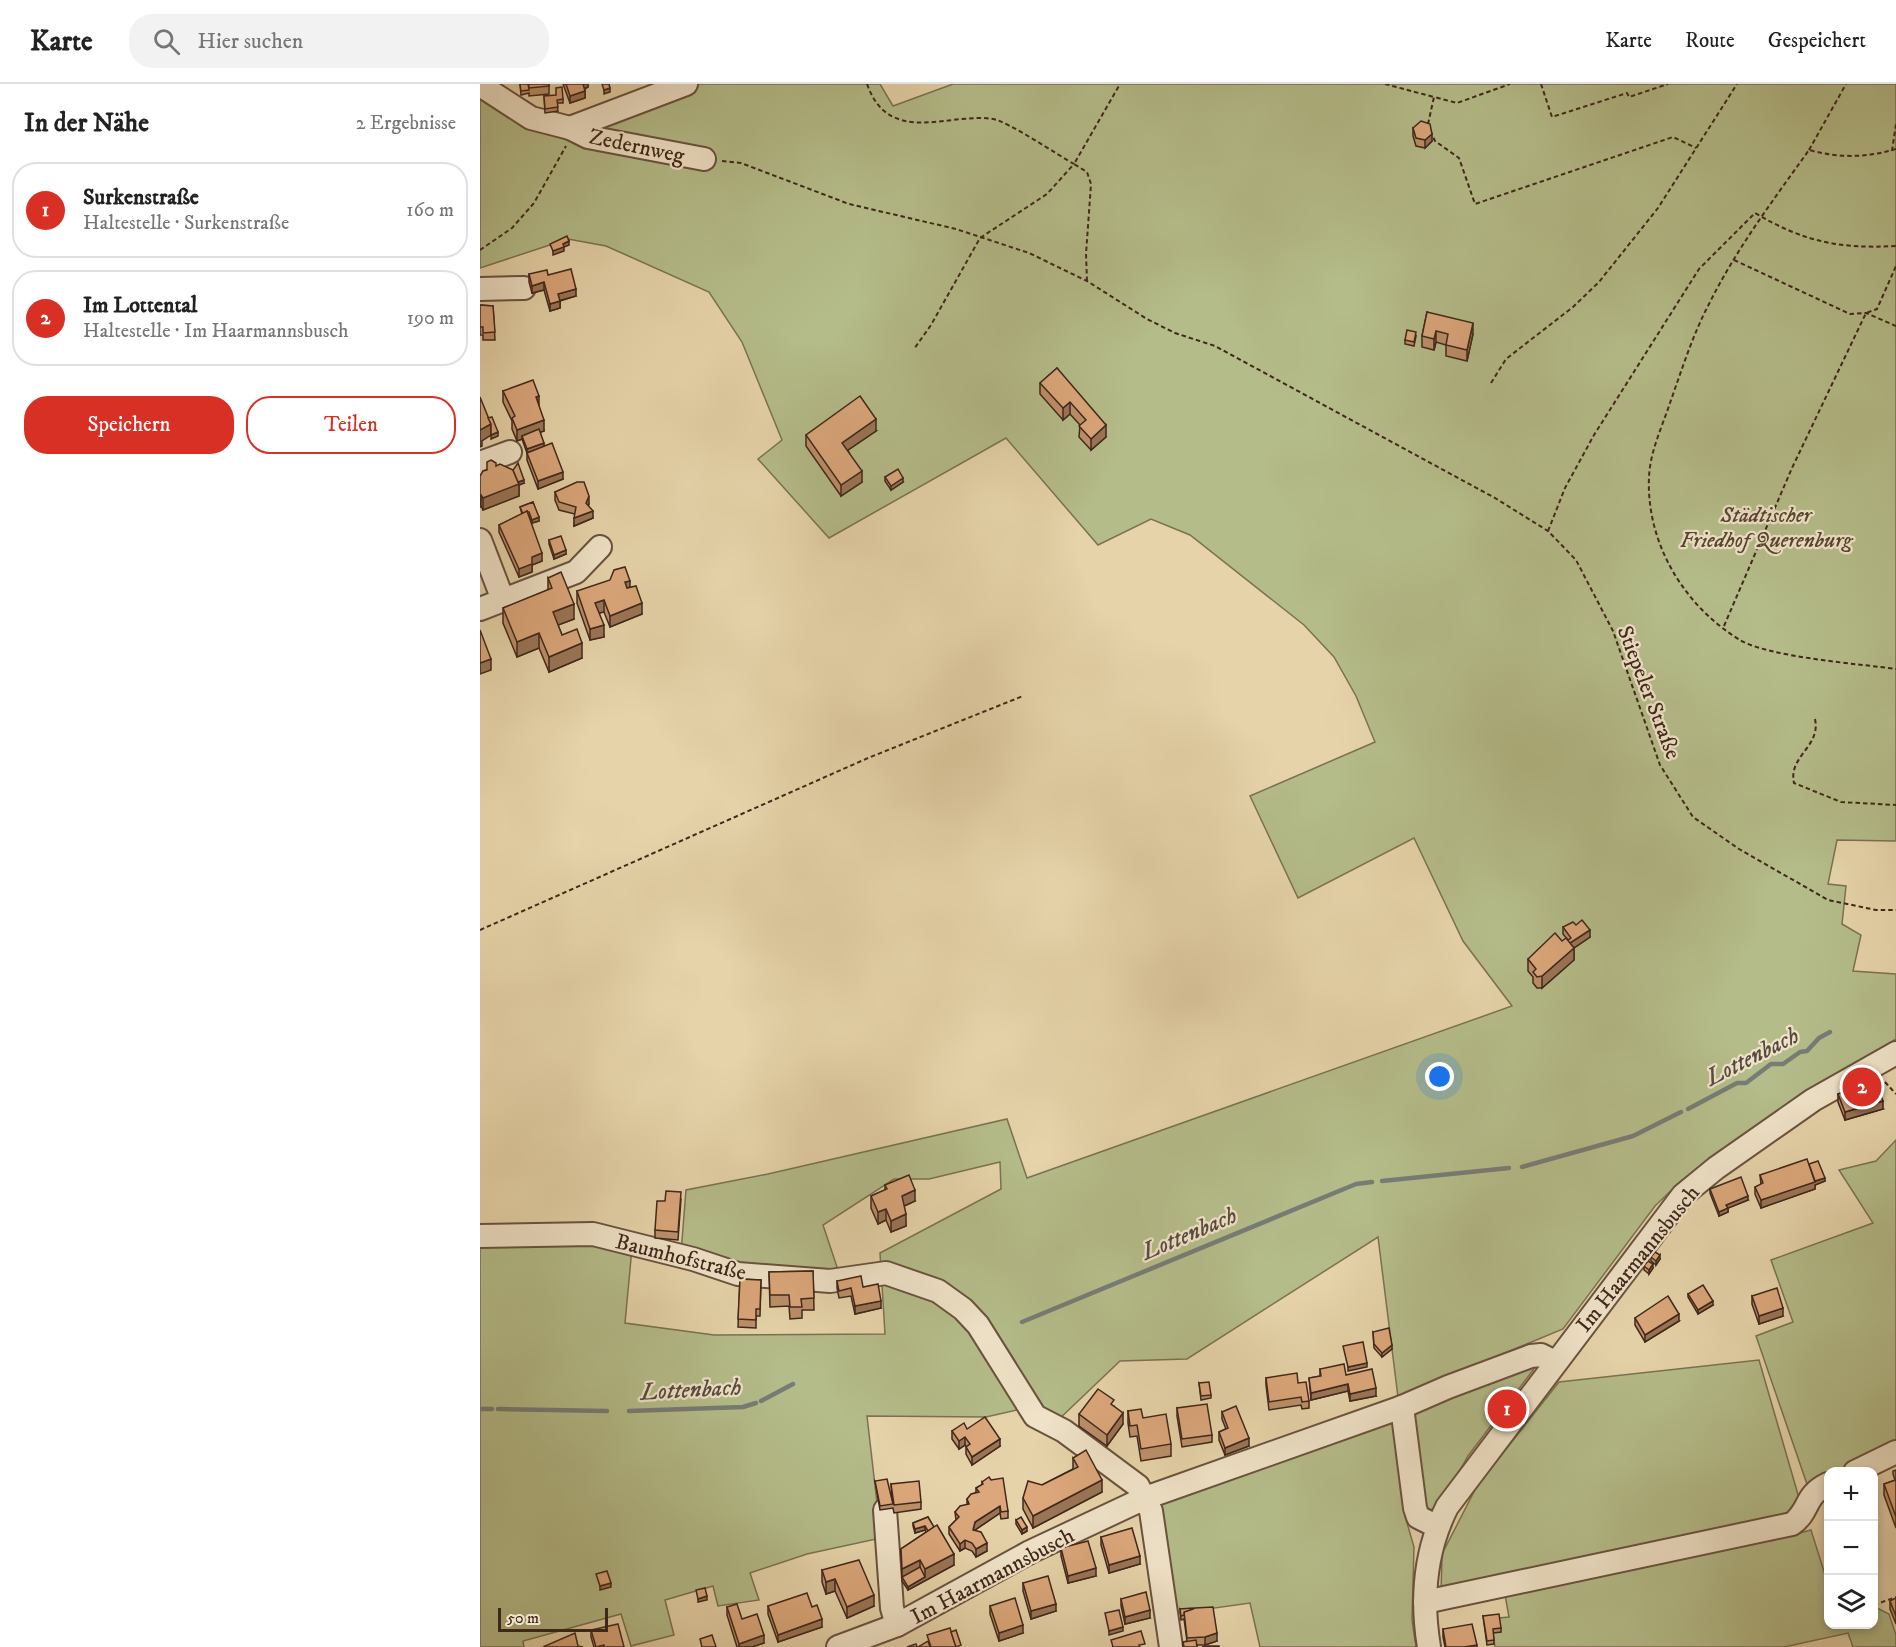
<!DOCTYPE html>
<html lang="de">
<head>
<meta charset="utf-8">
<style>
  :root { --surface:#fff; --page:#f2f2f2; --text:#222; --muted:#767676; --line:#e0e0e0; --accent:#d93025 }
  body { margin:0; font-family:"IM FELL DW Pica",serif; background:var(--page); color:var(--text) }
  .controls { position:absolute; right:18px; bottom:18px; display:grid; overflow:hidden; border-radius:12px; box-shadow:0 3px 9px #0003 }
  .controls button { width:54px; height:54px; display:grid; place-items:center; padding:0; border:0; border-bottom:2px solid var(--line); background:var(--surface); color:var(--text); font:30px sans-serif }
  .scale { position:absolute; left:18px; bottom:15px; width:110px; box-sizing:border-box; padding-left:6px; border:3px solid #40271b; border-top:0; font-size:16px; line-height:21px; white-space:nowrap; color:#40271b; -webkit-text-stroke:4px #efe2c7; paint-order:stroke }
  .you { position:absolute; left:960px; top:993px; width:21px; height:21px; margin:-15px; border:4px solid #fff; border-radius:50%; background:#1a73e8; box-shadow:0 0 0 9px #1a73e833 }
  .badge { display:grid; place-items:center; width:39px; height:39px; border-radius:50%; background:var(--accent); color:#fff; font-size:20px; font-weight:700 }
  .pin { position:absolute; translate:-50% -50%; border:3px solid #fff; box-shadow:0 2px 6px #0006 }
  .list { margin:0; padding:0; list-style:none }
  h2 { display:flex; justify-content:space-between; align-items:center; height:78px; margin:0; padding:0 24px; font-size:26px }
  h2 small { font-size:20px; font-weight:400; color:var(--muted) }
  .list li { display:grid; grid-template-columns:39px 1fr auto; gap:18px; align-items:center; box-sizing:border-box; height:96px; margin:0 12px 12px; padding:0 12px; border:2px solid var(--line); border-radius:24px }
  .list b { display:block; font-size:22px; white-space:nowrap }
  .list p { margin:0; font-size:20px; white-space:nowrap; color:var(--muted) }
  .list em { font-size:20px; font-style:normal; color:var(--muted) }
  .actions { display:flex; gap:12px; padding:18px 24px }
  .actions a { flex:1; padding:14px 0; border:2px solid var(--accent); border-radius:24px; text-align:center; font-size:21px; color:var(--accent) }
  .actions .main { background:var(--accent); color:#fff }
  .icon { flex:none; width:33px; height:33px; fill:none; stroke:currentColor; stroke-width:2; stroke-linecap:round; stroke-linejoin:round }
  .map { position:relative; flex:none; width:1416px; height:1563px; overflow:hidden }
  header { display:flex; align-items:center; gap:36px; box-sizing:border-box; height:84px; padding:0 30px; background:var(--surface); border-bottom:2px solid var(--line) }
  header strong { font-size:28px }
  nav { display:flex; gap:33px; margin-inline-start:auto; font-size:21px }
  .search { width:420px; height:54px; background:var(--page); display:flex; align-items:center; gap:15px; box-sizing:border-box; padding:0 21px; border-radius:24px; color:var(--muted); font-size:22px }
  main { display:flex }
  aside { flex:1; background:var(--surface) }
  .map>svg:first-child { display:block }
  .green { fill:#b4bc89; stroke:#7a7252; stroke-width:1.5 }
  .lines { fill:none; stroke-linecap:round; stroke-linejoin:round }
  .stream { stroke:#767d76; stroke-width:4.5 }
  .minor-casing { stroke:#6a523e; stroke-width:26 }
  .path { stroke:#40271b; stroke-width:2; stroke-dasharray:4.5 3; stroke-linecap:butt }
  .minor { stroke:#efe2c7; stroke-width:22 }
  .wall { fill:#bc906a; stroke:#40271b; stroke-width:1.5 }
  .shaded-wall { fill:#997556; stroke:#40271b; stroke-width:1.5 }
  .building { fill:#dba77b; stroke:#40271b; stroke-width:1.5 }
  .labels { text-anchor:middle; stroke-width:4.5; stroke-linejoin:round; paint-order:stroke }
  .street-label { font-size:22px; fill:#40271b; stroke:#efe2c7 }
  .park-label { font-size:22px; font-style:italic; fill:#574531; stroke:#efe2c7 }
  .water-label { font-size:24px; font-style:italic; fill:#564b41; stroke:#efe2c7 }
</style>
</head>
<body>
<header>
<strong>Karte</strong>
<div class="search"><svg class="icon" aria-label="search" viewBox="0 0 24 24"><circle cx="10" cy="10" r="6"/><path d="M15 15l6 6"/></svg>Hier suchen</div>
<nav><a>Karte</a><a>Route</a><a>Gespeichert</a></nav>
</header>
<main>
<aside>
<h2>In der Nähe<small>2 Ergebnisse</small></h2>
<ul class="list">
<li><span class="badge">1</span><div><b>Surkenstraße</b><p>Haltestelle · Surkenstraße</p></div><em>160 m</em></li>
<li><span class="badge">2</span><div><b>Im Lottental</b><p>Haltestelle · Im Haarmannsbusch</p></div><em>190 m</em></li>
</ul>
<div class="actions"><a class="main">Speichern</a><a>Teilen</a></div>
</aside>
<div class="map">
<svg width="1416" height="1563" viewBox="0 0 1416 1563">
  <rect width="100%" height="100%" fill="#e6d3a9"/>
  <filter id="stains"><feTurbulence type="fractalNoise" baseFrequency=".00333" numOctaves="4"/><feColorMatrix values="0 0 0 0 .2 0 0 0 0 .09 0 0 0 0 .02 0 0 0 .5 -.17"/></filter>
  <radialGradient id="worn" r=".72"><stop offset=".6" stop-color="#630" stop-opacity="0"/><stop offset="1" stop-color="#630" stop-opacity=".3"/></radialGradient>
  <g class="green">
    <polygon points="215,0 400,0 413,22 473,0 1416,0 1416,757 1357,756 1348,800 1366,802 1362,840 1381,851 1373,887 1416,890 1416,955 1286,1037 1201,1097 1175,1122 1083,1245 918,1313 898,1153 707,1275 640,1277 575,1339 555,1322 506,1333 387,1332 401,1454 327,1470 270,1489 279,1516 238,1522 233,1502 185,1516 194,1551 151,1562 141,1530 43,1557 44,1563 0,1563 0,1155 106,1153 152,1164 145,1239 234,1251 405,1250 400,1169 521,1105 520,1078 449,1095 414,1095 343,1141 360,1192 332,1193 201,1169 206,1106 288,1090 527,1035 547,1094 1032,922 983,857 934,754 818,814 770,712 895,658 876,612 854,573 824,541 710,451 671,435 618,461 526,354 349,454 278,375 302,356 262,258 229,208 126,162 88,155 0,184 0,8 49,40 84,55"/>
    <polygon points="1416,1056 1416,1367 1369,1387 1348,1388 1348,1397 1328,1403 1276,1252 1313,1238 1291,1176 1393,1139 1359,1086 1396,1077"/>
    <polygon points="1279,1276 1319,1414 1311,1431 961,1510 962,1470 997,1402 1079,1298"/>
    <polygon points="1056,1279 1053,1286 988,1372 960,1421 947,1428 925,1432 934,1463 932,1536 936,1563 780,1563 770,1519 692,1530 670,1400"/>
    <polygon points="1331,1446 1348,1500 1348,1540 1394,1540 1394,1525 1397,1524 1409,1530 1416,1551 1416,1563 1373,1563 1368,1549 1304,1563 1015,1563 1013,1549 1019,1534 1029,1533 1024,1505 1277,1450 1291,1457"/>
  </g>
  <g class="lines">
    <g class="stream">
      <polyline points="1208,1025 1257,999 1266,999 1291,980 1303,980 1320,968 1327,967 1339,954 1350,948"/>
      <polyline points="1042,1083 1153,1052 1201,1028"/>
      <polyline points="902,1097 1029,1084"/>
      <polyline points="542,1238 876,1100 892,1098"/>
      <polyline points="281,1317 313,1300"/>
      <polyline points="0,1325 12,1325"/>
      <polyline points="18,1325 127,1327"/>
      <polyline points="149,1327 263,1323 276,1319"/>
    </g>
    <defs>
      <g id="minor">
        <polyline points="0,1 51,34 90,44 108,53 224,75"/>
        <polyline points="90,44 206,0"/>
        <polyline points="0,205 44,204"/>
        <polyline points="0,379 30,368"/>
        <polyline points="0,456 23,516"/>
        <polyline points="0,525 96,488 120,463"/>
        <polyline points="0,1152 113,1150 213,1175 258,1190 350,1197 406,1189 458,1207 483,1225 498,1241 555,1332 584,1347 658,1402 671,1427 691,1563"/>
        <polyline points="922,1323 935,1424 938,1433 958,1443"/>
        <polyline points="1375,1388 1416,1368"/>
        <polyline points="405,1426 412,1524 417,1541"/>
        <path d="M 945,1518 L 1312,1440 C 1331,1426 1323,1412 1348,1400"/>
        <polyline points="358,1563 417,1541 550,1468 665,1414 922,1323 968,1303 1051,1272 1061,1271 1075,1278"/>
        <path d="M 949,1563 C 941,1515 945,1467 967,1423 L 1203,1111 L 1236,1084 L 1333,1016 L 1416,969"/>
      </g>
    </defs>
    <use href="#minor" class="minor-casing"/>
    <g class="path">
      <path d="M 387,0 C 409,63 469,28 513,35 C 527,37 578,71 594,80 L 567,110 L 500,154 L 451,241 L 434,265"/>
      <polyline points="905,0 954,13"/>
      <polyline points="1061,0 1072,33 1147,9 1149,13 1188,0"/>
      <polyline points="948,40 954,13 977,19 1030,0"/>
      <polyline points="950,47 955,57 979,74 995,120 1193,53 1216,64"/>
      <path d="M 1416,65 C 1386,74 1359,74 1329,66 C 1294,115 1257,164 1230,218 C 1213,250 1202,285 1190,319 C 1182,343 1170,368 1169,393 C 1166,459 1204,522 1260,556 C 1288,573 1380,580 1416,585"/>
      <polyline points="1329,66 1366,0"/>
      <polyline points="1412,67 1416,40"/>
      <polyline points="242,77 261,79 369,120 476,145 549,169 607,197 667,235 695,249 735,262 1015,414 1068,447 1096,476 1133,547 1180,681 1213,733 1259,765 1348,816 1396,826 1416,826"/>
      <polyline points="0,166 32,144 54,119 86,62"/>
      <polyline points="1254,176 1370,230 1386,229 1416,242"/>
      <polyline points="607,197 606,170 611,100 607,88 594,80 640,0"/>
      <polyline points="1011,299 1026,275 1093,223 1119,198 1178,124 1257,0"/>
      <path d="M 1068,447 L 1085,404 L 1114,351 L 1219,185 L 1275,129 C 1324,158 1360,165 1416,162"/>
      <polyline points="1244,542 1312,384 1386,229 1397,225 1416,182"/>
      <path d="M 1335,635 C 1341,663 1308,672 1314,699 L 1361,718 L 1416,721"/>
      <polyline points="0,846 388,674 543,612"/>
      <polyline points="1405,998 1416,1010"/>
      <polyline points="1394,1521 1416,1513"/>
    </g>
    <use href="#minor" class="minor"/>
  </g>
  <g class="wall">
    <polygon points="40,0 69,0 69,10 49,12 49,9 41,11"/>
    <polygon points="83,0 108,0 108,3 105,5 105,14 90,19"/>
    <polygon points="64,12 83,15 83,19 77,19 78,27 65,29"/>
    <polygon points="933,44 952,57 945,64 936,62 933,52"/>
    <polygon points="49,190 68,191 96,212 80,217 80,224 70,227 64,206 52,209 49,198"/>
    <polygon points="0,221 13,222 15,256 3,256 3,251 0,251"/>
    <polygon points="947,228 993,250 987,277 966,272 966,261 956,258 954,266 942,263 942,252"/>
    <polygon points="936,252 934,262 925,260 925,256"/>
    <polygon points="577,284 626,353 611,366 599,353 600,341 590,330 583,336 560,310 560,299"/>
    <polygon points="23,307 59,323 64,347 60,348 64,362 83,395 58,405 47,376 47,369 42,355 37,357 32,345 32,337 23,318"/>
    <polygon points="396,347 368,366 382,398 361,412 326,362 326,351"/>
    <polygon points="16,382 44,399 39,401 39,412 3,426 1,422 0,423 3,387"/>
    <polygon points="405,393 423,398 411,406 405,397"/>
    <polygon points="75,408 109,420 108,422 113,434 94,442 95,430 79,426 75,416"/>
    <polygon points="53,418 59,437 52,439 49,432 62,477 52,481 52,488 39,493 19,448 19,441 42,430 40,423"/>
    <polygon points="69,456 86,470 74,475 69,460"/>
    <polygon points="68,494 94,535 78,541 82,551 102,574 69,588 59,564 37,573 23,539 23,524 68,506"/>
    <polygon points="150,503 162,530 130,543 124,528 119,529 124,553 110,556 97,519 97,507"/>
    <polygon points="1096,841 1110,853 1094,864 1094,876 1062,904 1057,904 1053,899 1053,893 1048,887 1048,875 1082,857 1088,856 1083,850 1083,843"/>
    <polygon points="1358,1010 1403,1025 1365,1036 1358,1018"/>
    <polygon points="1329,1080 1345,1097 1335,1101 1335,1105 1281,1124 1275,1110 1275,1103 1281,1101 1280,1091"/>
    <polygon points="405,1101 435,1117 424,1122 426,1142 411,1148 406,1136 398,1140 391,1124 391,1112 405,1106"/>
    <polygon points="1230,1105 1268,1116 1248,1124 1248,1128 1239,1132 1230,1109"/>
    <polygon points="201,1115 198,1156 175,1154 175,1146 185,1117"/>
    <polygon points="1171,1173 1180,1175 1176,1181 1171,1177"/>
    <polygon points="1164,1182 1173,1184 1169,1190 1164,1186"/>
    <polygon points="333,1187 334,1226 322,1226 322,1234 310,1235 309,1222 290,1223 289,1188"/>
    <polygon points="260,1195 281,1196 280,1232 276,1232 276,1244 258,1243"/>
    <polygon points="357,1197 383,1203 401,1224 375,1230 371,1212 359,1214 357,1204"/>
    <polygon points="1208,1210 1233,1221 1218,1230 1208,1213"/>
    <polygon points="1272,1212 1303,1232 1279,1240 1272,1220"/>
    <polygon points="1155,1234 1199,1237 1165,1258 1155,1241"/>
    <polygon points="893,1248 912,1265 902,1273 894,1264"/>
    <polygon points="840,1285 866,1291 896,1312 870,1317 868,1307 831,1316 829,1294 840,1292"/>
    <polygon points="786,1294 829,1317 829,1324 822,1325 821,1321 789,1326 786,1301"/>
    <polygon points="719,1299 731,1311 731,1314 721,1316"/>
    <polygon points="634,1322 643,1340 627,1362 599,1342 599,1330"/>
    <polygon points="697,1324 732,1351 732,1358 702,1363 697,1332"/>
    <polygon points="648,1327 663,1334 691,1360 691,1372 661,1377 657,1352 650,1353 648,1339"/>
    <polygon points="742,1328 769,1362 745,1371 739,1356 739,1348 746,1345 742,1335"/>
    <polygon points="487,1345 520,1362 492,1381 486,1370 486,1362 485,1361 479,1365 472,1355 472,1347"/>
    <polygon points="593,1374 622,1408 553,1444 543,1425 543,1414 562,1401 593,1385"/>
    <polygon points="1416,1386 1416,1444 1404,1411 1404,1400 1415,1396 1413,1390 1413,1387"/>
    <polygon points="395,1397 412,1415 411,1400 441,1418 441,1425 414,1429 413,1424 400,1426"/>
    <polygon points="502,1398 528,1427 528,1434 521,1435 520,1429 495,1446 507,1467 496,1473 492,1467 485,1464 480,1467 469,1450 469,1443 476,1436 475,1428 487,1421 487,1415 496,1408 496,1404 502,1401"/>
    <polygon points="448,1433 474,1481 428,1506 422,1497 421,1465 446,1448 445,1446 435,1449 433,1442 433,1439"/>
    <polygon points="536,1436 547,1447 542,1450 536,1440"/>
    <polygon points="621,1453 660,1480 629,1489 621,1461"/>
    <polygon points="581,1464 616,1492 588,1499 581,1472"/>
    <polygon points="342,1486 394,1522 367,1534 355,1507 346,1510 342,1498"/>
    <polygon points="543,1499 576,1527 551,1535 543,1507"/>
    <polygon points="1416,1514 1416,1540 1410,1525 1410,1517"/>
    <polygon points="641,1515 670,1534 645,1540 641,1522"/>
    <polygon points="288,1522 332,1523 342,1543 298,1558 288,1530"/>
    <polygon points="510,1522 543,1549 519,1557 510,1530"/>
    <polygon points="247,1523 262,1535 284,1559 272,1563 257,1563 247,1531"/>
    <polygon points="700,1525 737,1557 725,1561 717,1561 717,1563 703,1563 703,1558 707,1557 704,1535 701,1536"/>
    <polygon points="1003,1532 1021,1544 1021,1548 1013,1549 1014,1560 1007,1561"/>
    <polygon points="963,1545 997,1561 997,1563 965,1563 963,1553"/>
    <polygon points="111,1546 144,1563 114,1563 111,1553"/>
  </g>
  <g class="shaded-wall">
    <polygon points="103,0 108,0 108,3 103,5"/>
    <polygon points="130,4 130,8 124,10 124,6"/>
    <polygon points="105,7 105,14 90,19 90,12"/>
    <polygon points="952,50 952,57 945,64 945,56"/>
    <polygon points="89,157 89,161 84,163 84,167 73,171 73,167 83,160"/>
    <polygon points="64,198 64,206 52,209 52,202"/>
    <polygon points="96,205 96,212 78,217 78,210"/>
    <polygon points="80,217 80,224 70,227 70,220"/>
    <polygon points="993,239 993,250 987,277 987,266"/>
    <polygon points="956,247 956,258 954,266 954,255"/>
    <polygon points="59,312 59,323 56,313"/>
    <polygon points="590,318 590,330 583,336 583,324"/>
    <polygon points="396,335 396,347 362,370 362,359"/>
    <polygon points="64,336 64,347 43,355 42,352 42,355 37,357 37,346"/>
    <polygon points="11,340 11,351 2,357 2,362 0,363 0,346"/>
    <polygon points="626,341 626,353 611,366 611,355"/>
    <polygon points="18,348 18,352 11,355 11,351"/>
    <polygon points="64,359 64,363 47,369 47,365"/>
    <polygon points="382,387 382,398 361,412 361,401"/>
    <polygon points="83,388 83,395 58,405 58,397"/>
    <polygon points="423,394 423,398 411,406 411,402"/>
    <polygon points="44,396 44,399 39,401 39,412 3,426 3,414"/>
    <polygon points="1,411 1,422 0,423 0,412"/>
    <polygon points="109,412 109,420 106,427 106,419"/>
    <polygon points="113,427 113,434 94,442 94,434"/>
    <polygon points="59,433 59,437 52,439 52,436"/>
    <polygon points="86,466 86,470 74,475 74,471"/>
    <polygon points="62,469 62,477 52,481 52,488 39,493 39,485 52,473"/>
    <polygon points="150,497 150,508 145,510 145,498"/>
    <polygon points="124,516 124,528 115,530 115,519"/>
    <polygon points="162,519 162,530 130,543 130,532"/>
    <polygon points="94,520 94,535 73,543 73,528"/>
    <polygon points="124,541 124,553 110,556 110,545"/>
    <polygon points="59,549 59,564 37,573 37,558"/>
    <polygon points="102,559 102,574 69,588 69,573"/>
    <polygon points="11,575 11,586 0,590 0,579"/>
    <polygon points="1110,846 1110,853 1088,868 1088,860"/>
    <polygon points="1094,864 1094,876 1062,904 1062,892"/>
    <polygon points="1403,1017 1403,1025 1365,1036 1365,1028"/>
    <polygon points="1345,1094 1345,1097 1335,1101 1335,1105 1281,1124 1281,1116"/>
    <polygon points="435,1106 435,1117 422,1123 422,1112"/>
    <polygon points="1268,1112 1268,1116 1246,1125 1246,1121"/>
    <polygon points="1248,1124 1248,1128 1239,1132 1239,1128"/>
    <polygon points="406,1125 406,1136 398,1140 398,1128"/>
    <polygon points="426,1130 426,1142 411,1148 411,1137"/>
    <polygon points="1180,1171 1180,1175 1176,1181 1176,1177"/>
    <polygon points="1173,1180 1173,1184 1169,1190 1169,1186"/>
    <polygon points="401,1217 401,1224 375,1230 375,1222"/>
    <polygon points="1233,1217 1233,1221 1218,1230 1218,1226"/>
    <polygon points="1303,1224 1303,1232 1279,1240 1279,1232"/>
    <polygon points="1199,1230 1199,1237 1165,1258 1165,1251"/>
    <polygon points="912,1261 912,1265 902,1273 902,1269"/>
    <polygon points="887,1279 887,1283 868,1287 868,1283"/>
    <polygon points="868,1300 868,1307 831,1316 831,1309"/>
    <polygon points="896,1304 896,1312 870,1317 870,1310"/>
    <polygon points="643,1329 643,1340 627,1362 627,1351"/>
    <polygon points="485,1353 485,1361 479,1365 479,1357"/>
    <polygon points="769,1354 769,1362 745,1371 745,1364"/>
    <polygon points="520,1355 520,1362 492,1381 492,1373"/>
    <polygon points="622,1396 622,1408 553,1444 553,1432"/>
    <polygon points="520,1422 520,1429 495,1446 493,1446 495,1438"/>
    <polygon points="445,1442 445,1446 435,1449 435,1445"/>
    <polygon points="547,1443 547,1447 542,1450 542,1446"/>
    <polygon points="485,1456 485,1464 480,1467 480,1460"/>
    <polygon points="507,1459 507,1467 496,1473 496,1465"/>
    <polygon points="474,1470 474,1481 428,1506 428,1503 445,1493 445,1485"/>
    <polygon points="660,1472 660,1480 629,1489 629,1481"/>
    <polygon points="440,1476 440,1487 422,1493 422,1485"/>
    <polygon points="616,1484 616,1492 588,1499 588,1492"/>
    <polygon points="355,1495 355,1507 346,1510 346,1498"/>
    <polygon points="131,1499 131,1503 120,1506 120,1502"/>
    <polygon points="394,1511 394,1522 367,1534 367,1523"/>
    <polygon points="227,1512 227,1516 218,1518 218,1515"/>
    <polygon points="576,1520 576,1527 551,1535 551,1527"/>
    <polygon points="670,1526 670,1534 645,1540 645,1533"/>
    <polygon points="342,1535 342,1543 298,1558 298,1551"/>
    <polygon points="543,1541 543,1549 519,1557 519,1549"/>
    <polygon points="643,1543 643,1547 629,1551 629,1547"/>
    <polygon points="737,1549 737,1557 725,1561 725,1553"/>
    <polygon points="284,1551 284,1559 272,1563 259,1563 259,1560"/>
  </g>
  <g class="building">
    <polygon points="40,0 48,0 49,6 41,7"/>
    <polygon points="49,0 69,0 69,2 49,4"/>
    <polygon points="86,0 103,0 105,7 90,12"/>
    <polygon points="122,0 129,0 130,4 124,6"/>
    <polygon points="82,3 83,15 77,16 78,23 65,25 64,12 76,11 76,4"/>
    <polygon points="941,37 950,40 952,50 945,56 936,54 933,44"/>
    <polygon points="87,152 89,157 83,160 84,163 73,167 70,160"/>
    <polygon points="91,185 96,205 78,210 80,217 70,220 64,198 52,202 49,190 67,186 68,191"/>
    <polygon points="0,221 13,222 15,248 3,249 3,243 0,243"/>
    <polygon points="947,228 993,239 987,266 966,261 968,250 956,247 954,255 942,252"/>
    <polygon points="927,246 936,248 934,258 925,256"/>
    <polygon points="577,284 626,341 611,355 599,342 606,336 590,318 583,324 560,299"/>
    <polygon points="53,296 59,312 56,313 64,336 37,346 32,334 35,332 23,307"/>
    <polygon points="380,312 396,335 362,359 382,387 361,401 326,351"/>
    <polygon points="0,313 11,340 0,346"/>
    <polygon points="12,333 18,348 11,351 11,340 8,334"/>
    <polygon points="59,345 64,359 47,365 42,352"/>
    <polygon points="72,359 83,388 58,397 47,369"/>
    <polygon points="11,376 16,379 16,382 20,380 33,386 39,400 3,414 1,411 0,412 0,392 3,387 7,386 7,378"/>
    <polygon points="38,379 44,396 38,398 33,386"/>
    <polygon points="418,385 423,394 411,402 405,393"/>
    <polygon points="97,398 104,398 109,412 106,419 113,427 94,434 96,423 79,418 75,408"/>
    <polygon points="53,418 59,433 52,436 49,428 48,428 47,427 43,430 40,423"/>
    <polygon points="47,427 62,469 52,473 52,480 39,485 19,441"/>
    <polygon points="81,452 86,466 74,471 69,456"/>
    <polygon points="145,483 150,497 145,498 147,504 156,502 162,519 130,532 124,516 115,519 124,541 110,545 97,507 130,496 134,486"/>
    <polygon points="81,488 94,520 73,528 82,551 97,545 102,559 69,573 59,549 37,558 23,524 72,504 68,494"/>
    <polygon points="0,546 11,575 0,579"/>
    <polygon points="1102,836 1110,846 1090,859 1087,857 1091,854 1083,843 1093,838 1096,841"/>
    <polygon points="1075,849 1082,857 1086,854 1094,864 1062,892 1057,893 1053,888 1056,885 1048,875"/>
    <polygon points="1395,996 1403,1017 1365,1028 1358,1010"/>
    <polygon points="1327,1075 1335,1098 1281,1116 1275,1103 1283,1099 1280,1091"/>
    <polygon points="1338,1077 1345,1094 1335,1097 1329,1080"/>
    <polygon points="429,1091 435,1106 422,1112 426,1130 411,1137 406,1125 398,1128 391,1112 407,1105 405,1101"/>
    <polygon points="1261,1093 1268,1112 1246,1121 1248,1124 1239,1128 1230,1105"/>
    <polygon points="186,1107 201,1108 198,1148 175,1146 177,1117 185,1117"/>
    <polygon points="1175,1168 1180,1171 1176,1177 1171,1173"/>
    <polygon points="1168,1177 1173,1180 1169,1186 1164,1182"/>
    <polygon points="333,1187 334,1214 321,1215 322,1223 310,1223 309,1211 290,1211 289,1188"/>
    <polygon points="381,1192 383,1203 398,1200 401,1217 375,1222 371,1204 359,1207 357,1197"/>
    <polygon points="260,1195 281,1196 280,1225 276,1225 276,1236 258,1235"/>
    <polygon points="1223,1201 1233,1217 1218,1226 1208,1210"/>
    <polygon points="1297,1204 1303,1224 1279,1232 1272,1212"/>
    <polygon points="1188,1212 1199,1230 1165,1251 1155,1234"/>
    <polygon points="909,1244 912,1261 902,1269 894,1260 893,1248"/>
    <polygon points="883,1258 887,1279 868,1283 863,1262"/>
    <polygon points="864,1280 866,1291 892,1285 896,1304 870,1310 868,1300 831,1309 829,1294 841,1292 840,1285"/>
    <polygon points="817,1289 818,1299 826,1298 829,1317 822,1318 821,1313 789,1318 786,1294"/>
    <polygon points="729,1298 731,1311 721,1312 719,1299"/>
    <polygon points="618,1305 634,1316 631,1320 643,1329 627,1351 599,1330"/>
    <polygon points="727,1320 732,1351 702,1355 697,1324"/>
    <polygon points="756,1322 769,1354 745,1364 739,1348 748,1344 742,1328"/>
    <polygon points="661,1325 663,1334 686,1330 691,1360 661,1365 657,1341 650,1342 648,1327"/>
    <polygon points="505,1333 520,1355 492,1373 486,1363 490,1360 485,1353 479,1357 472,1347 484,1339 487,1345"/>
    <polygon points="606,1366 622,1396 553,1432 543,1414 548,1397 562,1401 598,1383 593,1374"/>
    <polygon points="509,1393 511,1396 523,1394 528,1427 521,1428 520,1422 495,1438 493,1446 501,1448 507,1459 496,1465 492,1459 485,1456 480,1460 469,1443 479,1433 475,1428 480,1422 489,1420 487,1415 491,1410 499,1408 496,1404 503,1400 502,1398"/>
    <polygon points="407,1395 413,1420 400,1422 395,1397"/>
    <polygon points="1416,1396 1416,1433 1404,1400"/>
    <polygon points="439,1397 441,1418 414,1421 411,1400"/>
    <polygon points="448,1433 454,1443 448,1447 445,1442 435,1445 433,1439"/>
    <polygon points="541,1433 547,1443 542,1446 536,1436"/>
    <polygon points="457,1441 474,1470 445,1485 440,1476 422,1485 421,1465"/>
    <polygon points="652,1444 660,1472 629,1481 621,1453"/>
    <polygon points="608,1457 616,1484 588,1492 581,1464"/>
    <polygon points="379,1476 394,1511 367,1523 355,1495 346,1498 342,1486"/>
    <polygon points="440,1483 445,1493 428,1503 422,1493"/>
    <polygon points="127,1487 131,1499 120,1502 116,1490"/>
    <polygon points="568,1492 576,1520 551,1527 543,1499"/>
    <polygon points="225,1504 227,1512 218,1515 216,1506"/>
    <polygon points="666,1508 670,1526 645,1533 641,1515"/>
    <polygon points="327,1509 332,1523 337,1521 342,1535 298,1551 288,1522"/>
    <polygon points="535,1514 543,1541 519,1549 510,1522"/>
    <polygon points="1416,1514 1416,1532 1410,1517"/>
    <polygon points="257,1520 262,1535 277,1530 284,1551 259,1560 247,1523"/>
    <polygon points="733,1523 737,1549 725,1553 707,1554 704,1528 715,1524"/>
    <polygon points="713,1524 713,1525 704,1528 704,1531 701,1532 700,1525"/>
    <polygon points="639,1526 643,1543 629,1547 625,1529"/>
    <polygon points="1019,1530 1021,1544 1013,1545 1014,1556 1007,1557 1003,1532"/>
    <polygon points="138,1540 144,1563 124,1563 124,1561 116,1563 111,1546"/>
    <polygon points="992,1540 997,1561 984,1563 966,1563 963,1545"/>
    <polygon points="470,1544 476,1563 451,1563 447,1551"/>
    <polygon points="476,1546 481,1561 476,1563 471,1548"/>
    <polygon points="661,1547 665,1560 659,1561 660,1563 633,1563 631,1556"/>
    <polygon points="95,1549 98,1562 103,1563 63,1563"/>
    <polygon points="232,1551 236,1563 222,1563 220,1555"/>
    <polygon points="716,1556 717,1563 704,1563 703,1558"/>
    <polygon points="448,1557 450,1563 438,1563"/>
    <polygon points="436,1560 437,1563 427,1563"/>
    <polygon points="727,1562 739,1562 739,1563 722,1563"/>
  </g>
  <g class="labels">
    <g class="street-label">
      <text transform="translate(157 61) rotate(12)" y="8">Zedernweg</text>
      <text transform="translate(1170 608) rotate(69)" y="8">Stiepeler Straße</text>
      <text transform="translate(201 1172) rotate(14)" y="8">Baumhofstraße</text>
      <text transform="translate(1157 1174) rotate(-51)" y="8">Im Haarmannsbusch</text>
      <text transform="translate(512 1491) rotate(-28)" y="8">Im Haarmannsbusch</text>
    </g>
    <g class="park-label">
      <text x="1286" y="438">Städtischer<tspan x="1286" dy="25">Friedhof Querenburg</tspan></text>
    </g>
    <g class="water-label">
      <text transform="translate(1272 972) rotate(-27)" y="8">Lottenbach</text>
      <text transform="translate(709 1149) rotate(-23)" y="8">Lottenbach</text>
      <text transform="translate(211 1305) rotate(-3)" y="8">Lottenbach</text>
    </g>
  </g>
  <rect width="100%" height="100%" filter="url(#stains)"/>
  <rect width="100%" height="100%" fill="url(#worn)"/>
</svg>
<div class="controls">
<button>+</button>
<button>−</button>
<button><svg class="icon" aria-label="layers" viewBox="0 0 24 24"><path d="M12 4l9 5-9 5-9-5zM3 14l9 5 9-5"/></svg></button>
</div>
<div class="scale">50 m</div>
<div class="you"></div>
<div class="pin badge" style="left:1027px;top:1325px">1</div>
<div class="pin badge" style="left:1382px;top:1003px">2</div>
</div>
</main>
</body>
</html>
